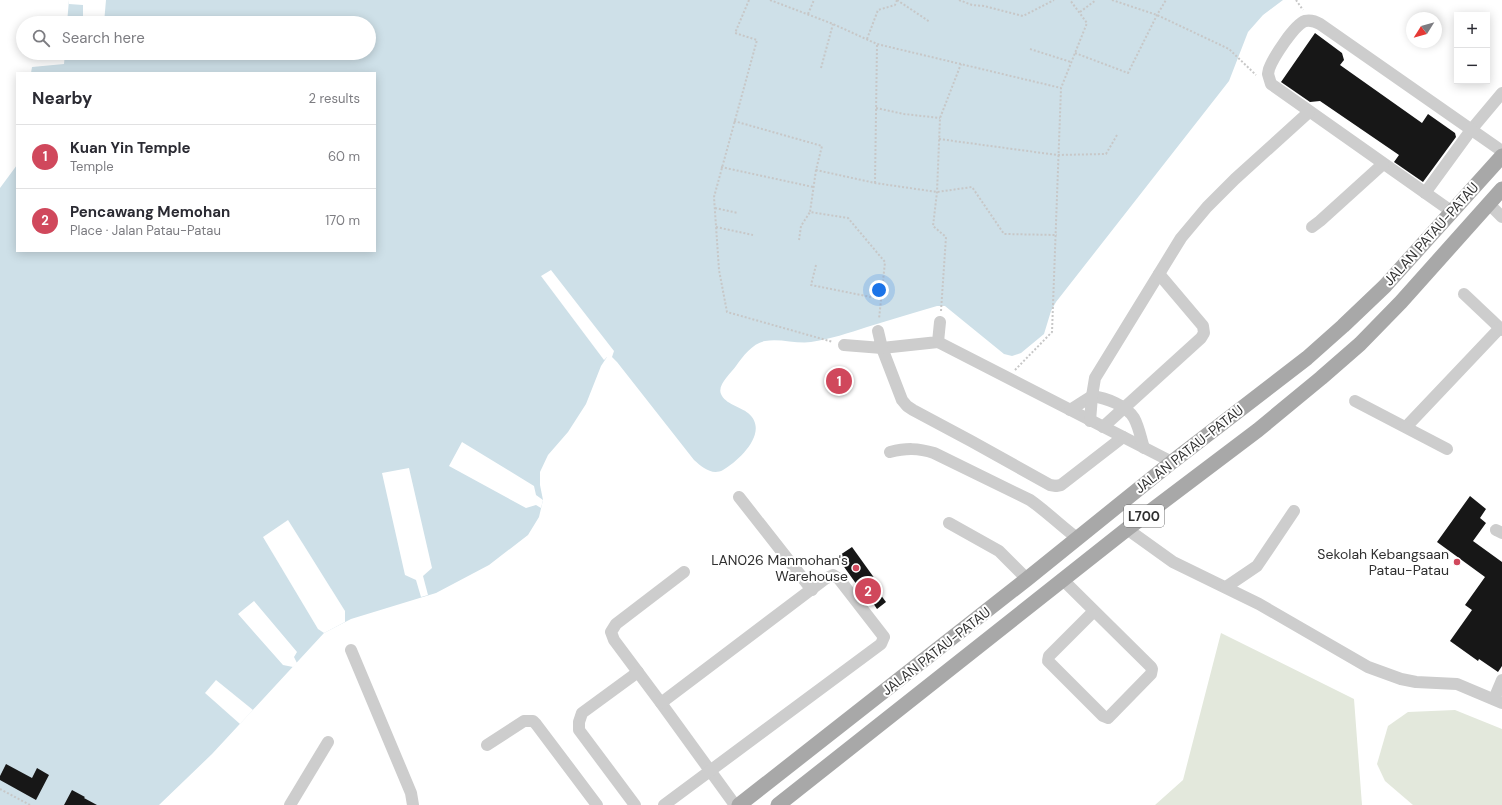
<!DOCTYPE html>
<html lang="en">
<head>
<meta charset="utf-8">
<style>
  :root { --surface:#fff; --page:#f2f2f3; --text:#2b2b33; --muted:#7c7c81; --line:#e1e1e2; --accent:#d0485c }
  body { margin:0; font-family:"DM Sans",sans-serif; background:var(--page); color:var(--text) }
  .controls { position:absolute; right:12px; top:12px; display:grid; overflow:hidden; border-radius:0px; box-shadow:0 2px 10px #0003 }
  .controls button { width:36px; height:36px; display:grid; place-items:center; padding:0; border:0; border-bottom:1px solid var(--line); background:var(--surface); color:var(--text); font:20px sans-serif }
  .compass { position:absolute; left:1406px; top:12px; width:36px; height:36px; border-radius:50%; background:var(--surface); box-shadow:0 2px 10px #0003; rotate:233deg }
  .you { position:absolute; left:879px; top:290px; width:14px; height:14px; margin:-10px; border:3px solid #fff; border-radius:50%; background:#1a73e8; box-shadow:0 0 0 6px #1a73e833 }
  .badge { display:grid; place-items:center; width:26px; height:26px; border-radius:50%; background:var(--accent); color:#fff; font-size:13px; font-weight:700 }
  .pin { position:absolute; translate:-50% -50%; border:2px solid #fff; box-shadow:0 1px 4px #0006 }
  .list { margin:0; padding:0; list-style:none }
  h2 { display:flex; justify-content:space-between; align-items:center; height:52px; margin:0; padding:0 16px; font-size:17px }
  h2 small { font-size:13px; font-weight:400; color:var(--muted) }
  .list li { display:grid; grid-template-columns:26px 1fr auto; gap:12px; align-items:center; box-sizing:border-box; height:64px; padding:0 16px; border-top:1px solid var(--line) }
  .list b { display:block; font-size:15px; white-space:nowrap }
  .list p { margin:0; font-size:13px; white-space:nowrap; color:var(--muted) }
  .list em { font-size:13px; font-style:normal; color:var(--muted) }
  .icon { flex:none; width:22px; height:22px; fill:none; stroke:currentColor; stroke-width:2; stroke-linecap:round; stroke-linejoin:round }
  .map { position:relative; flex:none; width:1502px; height:805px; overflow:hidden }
  .search { position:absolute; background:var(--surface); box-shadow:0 2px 10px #0003; left:16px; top:16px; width:360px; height:44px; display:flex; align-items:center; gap:10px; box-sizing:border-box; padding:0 14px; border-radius:22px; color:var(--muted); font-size:15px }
  .panel { position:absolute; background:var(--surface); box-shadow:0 2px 10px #0003; left:16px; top:72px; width:360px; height:180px; border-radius:0px }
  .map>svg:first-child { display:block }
  .green { fill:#e3e8dc }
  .water { fill:#cee0e8 }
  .pier { fill:#fff }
  .building { fill:#171717 }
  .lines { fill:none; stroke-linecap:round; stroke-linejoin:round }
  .path { stroke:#c7c7c7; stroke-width:2; stroke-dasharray:2 2; stroke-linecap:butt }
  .minor { stroke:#cdcdcd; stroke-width:12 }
  .major { stroke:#a8a8a8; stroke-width:15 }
  .poi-dot { fill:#d0485c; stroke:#fff; stroke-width:1.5 }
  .labels { text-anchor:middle; stroke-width:4; stroke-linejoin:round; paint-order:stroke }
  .shield { fill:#fff; stroke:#6e6e6e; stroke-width:1 }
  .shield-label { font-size:13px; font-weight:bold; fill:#303030 }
  .street-label { font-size:14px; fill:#303030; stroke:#fff }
  .poi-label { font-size:14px; fill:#303030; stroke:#fff; text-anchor:end }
</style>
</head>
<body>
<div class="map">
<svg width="1502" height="805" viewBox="0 0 1502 805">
  <rect width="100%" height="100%" fill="#fff"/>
  <g class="green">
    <polygon points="1221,633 1354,699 1362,805 1155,805 1183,780"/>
    <polygon points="1455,710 1502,729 1502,805 1413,805 1385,781 1377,764 1388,726 1408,712"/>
  </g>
  <path class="water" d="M 69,0 L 1283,0 L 1263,15 L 1248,32 L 1229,81 L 1056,302 L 1051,311 L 1044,334 L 1021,353 L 1012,356 L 1004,354 L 945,306 L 937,306 C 913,313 890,320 867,327 C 849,333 830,339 811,342 C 797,344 779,338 765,341 C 753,343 743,356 736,366 C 731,373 717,385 721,394 C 725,404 741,407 748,413 C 770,431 740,460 723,470 C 712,476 702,467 694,460 L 617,362 L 612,357 L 607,357 L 601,366 L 586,404 L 568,432 L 548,455 L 540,472 L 540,485 L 543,500 L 539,517 L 528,535 L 489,565 L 436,593 L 351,619 L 324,633 L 212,754 L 159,805 L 0,805 L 0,188 L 17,165 L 17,251 L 375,251 L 375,73 L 31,73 L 32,67 L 64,64 L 65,53 L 369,53 L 369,23 L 67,23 Z"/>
  <g class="pier">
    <polygon points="69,0 106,0 104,23 83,23 83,5 69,4"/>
    <polygon points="551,270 614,351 612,357 607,357 604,360 541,276"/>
    <polygon points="462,442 534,486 536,495 543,500 541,508 536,505 526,508 449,466"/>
    <polygon points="409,468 432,568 423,576 428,595 421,597 416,580 405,575 382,473"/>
    <polygon points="288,520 345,611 345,622 324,633 318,629 263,537"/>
    <polygon points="254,601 297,652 294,657 297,663 293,667 283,665 238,614"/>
    <polygon points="216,680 253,710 240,724 205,693"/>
  </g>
  <g class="building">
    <polygon points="1315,33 1342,53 1344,60 1340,65 1422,123 1428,114 1455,133 1456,137 1423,182 1394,162 1399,155 1320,101 1310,102 1281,82"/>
    <polygon points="1470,496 1486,509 1480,518 1486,523 1473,541 1502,562 1502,666 1498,672 1479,659 1478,661 1450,641 1472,610 1465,605 1485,577 1437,542"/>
    <polygon points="852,547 875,579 871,582 886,602 877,609 869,597 867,599 837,557"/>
    <polygon points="6,764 32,778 37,768 49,775 36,800 0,780 0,776"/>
    <polygon points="72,790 85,797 84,798 97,805 64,805"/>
  </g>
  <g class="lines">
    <g class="path">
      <polyline points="749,0 735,33 757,40 714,197 719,270 727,312 833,342"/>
      <polyline points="770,0 833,24 877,44 1061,88"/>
      <polyline points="897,0 930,22"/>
      <polyline points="959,0 972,5 984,6 1023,16 1054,0"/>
      <polyline points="1112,0 1157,15 1229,49 1256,75"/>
      <polyline points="1296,0 1303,10"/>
      <polyline points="1080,12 1096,0"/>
      <polyline points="808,14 814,0"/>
      <polyline points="867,39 878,10 895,5 897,0"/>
      <polyline points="1030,49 1071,62"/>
      <polyline points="1075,53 1128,73 1157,15 1166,0"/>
      <polyline points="821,68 833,24"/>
      <polyline points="876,108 904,114 940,118"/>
      <polyline points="734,121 822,146 816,170 875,183 937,192 972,187 1004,234 1057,235"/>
      <polyline points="939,139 1057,155 1106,154 1117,135"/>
      <polyline points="721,167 813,187"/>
      <polyline points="816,170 810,212 848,218 885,262 879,319"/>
      <polyline points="875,183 877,44"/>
      <polyline points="715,208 738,213"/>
      <polyline points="716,227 753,235"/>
      <polyline points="799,240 801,226 810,212"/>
      <polyline points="816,265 811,285 881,299"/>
      <polyline points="941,311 946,237 933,226 937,192 940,118 961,64"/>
      <polyline points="1015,370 1052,332 1061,88 1087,23 1070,0"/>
      <polyline points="0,789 30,805"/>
    </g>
    <g class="minor">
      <polyline points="1425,193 1471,130 1502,93"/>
      <polyline points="1489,204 1502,217"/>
      <path d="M 1451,211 L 1271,84 L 1268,74 L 1269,69 C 1273,58 1294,25 1305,21 C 1310,20 1315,21 1320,24 L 1502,151"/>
      <polyline points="1312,227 1320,221 1383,164"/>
      <polyline points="1464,294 1502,330"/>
      <polyline points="940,322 938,342 882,348 902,400 907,406 913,410 971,441 1050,485 1056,486 1061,485 1123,437"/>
      <polyline points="938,342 1172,462"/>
      <polyline points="844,345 882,348 878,331"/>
      <polyline points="1355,401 1447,449"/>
      <path d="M 1070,410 L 1092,396 C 1106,398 1126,405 1134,418 C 1139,427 1141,439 1144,448"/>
      <polyline points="1090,421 1092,396 1095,378 1181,238 1207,207 1235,179 1309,112"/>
      <polyline points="1103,427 1201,338 1204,333 1203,326 1159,274"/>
      <polyline points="1406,427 1500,328"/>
      <path d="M 890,452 C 906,448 918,448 934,453 L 1030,500 C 1047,512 1061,526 1077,538"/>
      <polyline points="739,497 812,590"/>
      <polyline points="949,523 999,551 1027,579"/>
      <polyline points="1127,529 1173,562 1259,604 1368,667 1401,679 1416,682 1457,684 1502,703"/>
      <polyline points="1496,530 1502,533"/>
      <polyline points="684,572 616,624 611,632 614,640 661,703 735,805"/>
      <polyline points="1063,580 1151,667 1152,669 1151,674 1108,718 1103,716 1048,661 1049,656 1094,611"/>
      <polyline points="1226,587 1257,566 1294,511"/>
      <polyline points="351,650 411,793 413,805"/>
      <polyline points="1494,699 1502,680"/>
      <polyline points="661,703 825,579 833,575 839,579 884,637 881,644 664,805"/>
      <polyline points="487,745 524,721 533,721 536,724 597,805"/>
      <polyline points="290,805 328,742"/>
      <polyline points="635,805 579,730 579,722 582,713 638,672"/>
    </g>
    <g class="major">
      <polyline points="739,805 1027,579 1172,462 1307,358 1343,326 1385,286 1502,156"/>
      <polyline points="778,805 1127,529 1258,430 1321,378 1360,344 1401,302 1502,189"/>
    </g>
  </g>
  <g class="poi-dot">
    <circle cx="1457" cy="562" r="4"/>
    <circle cx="856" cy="568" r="4"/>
  </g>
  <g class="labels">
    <rect class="shield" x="1124" y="505" width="40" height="22" rx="3"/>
    <g class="shield-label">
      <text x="1144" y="521">L700</text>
    </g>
    <g class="street-label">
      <text transform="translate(1431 234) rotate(-48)" y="5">JALAN PATAU-PATAU</text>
      <text transform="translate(1189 449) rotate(-38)" y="5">JALAN PATAU-PATAU</text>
      <text transform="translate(936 651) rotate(-38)" y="5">JALAN PATAU-PATAU</text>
    </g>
    <g class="poi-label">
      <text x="1449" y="559">Sekolah Kebangsaan<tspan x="1449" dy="16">Patau-Patau</tspan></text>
      <text x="848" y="565">LAN026 Manmohan's<tspan x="848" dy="16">Warehouse</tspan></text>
    </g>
  </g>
</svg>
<div class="controls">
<button>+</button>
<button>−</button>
</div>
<svg class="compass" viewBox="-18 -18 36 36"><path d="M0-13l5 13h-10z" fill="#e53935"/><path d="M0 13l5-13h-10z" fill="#7c7c81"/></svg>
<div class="you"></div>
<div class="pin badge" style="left:839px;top:381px">1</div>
<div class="pin badge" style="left:868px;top:591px">2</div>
<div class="search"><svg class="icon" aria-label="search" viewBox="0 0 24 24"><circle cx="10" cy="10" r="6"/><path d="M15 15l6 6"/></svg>Search here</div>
<section class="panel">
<h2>Nearby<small>2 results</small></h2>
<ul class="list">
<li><span class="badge">1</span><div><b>Kuan Yin Temple</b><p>Temple</p></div><em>60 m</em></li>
<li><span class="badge">2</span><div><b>Pencawang Memohan</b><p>Place · Jalan Patau-Patau</p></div><em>170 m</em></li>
</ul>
</section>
</div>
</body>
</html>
